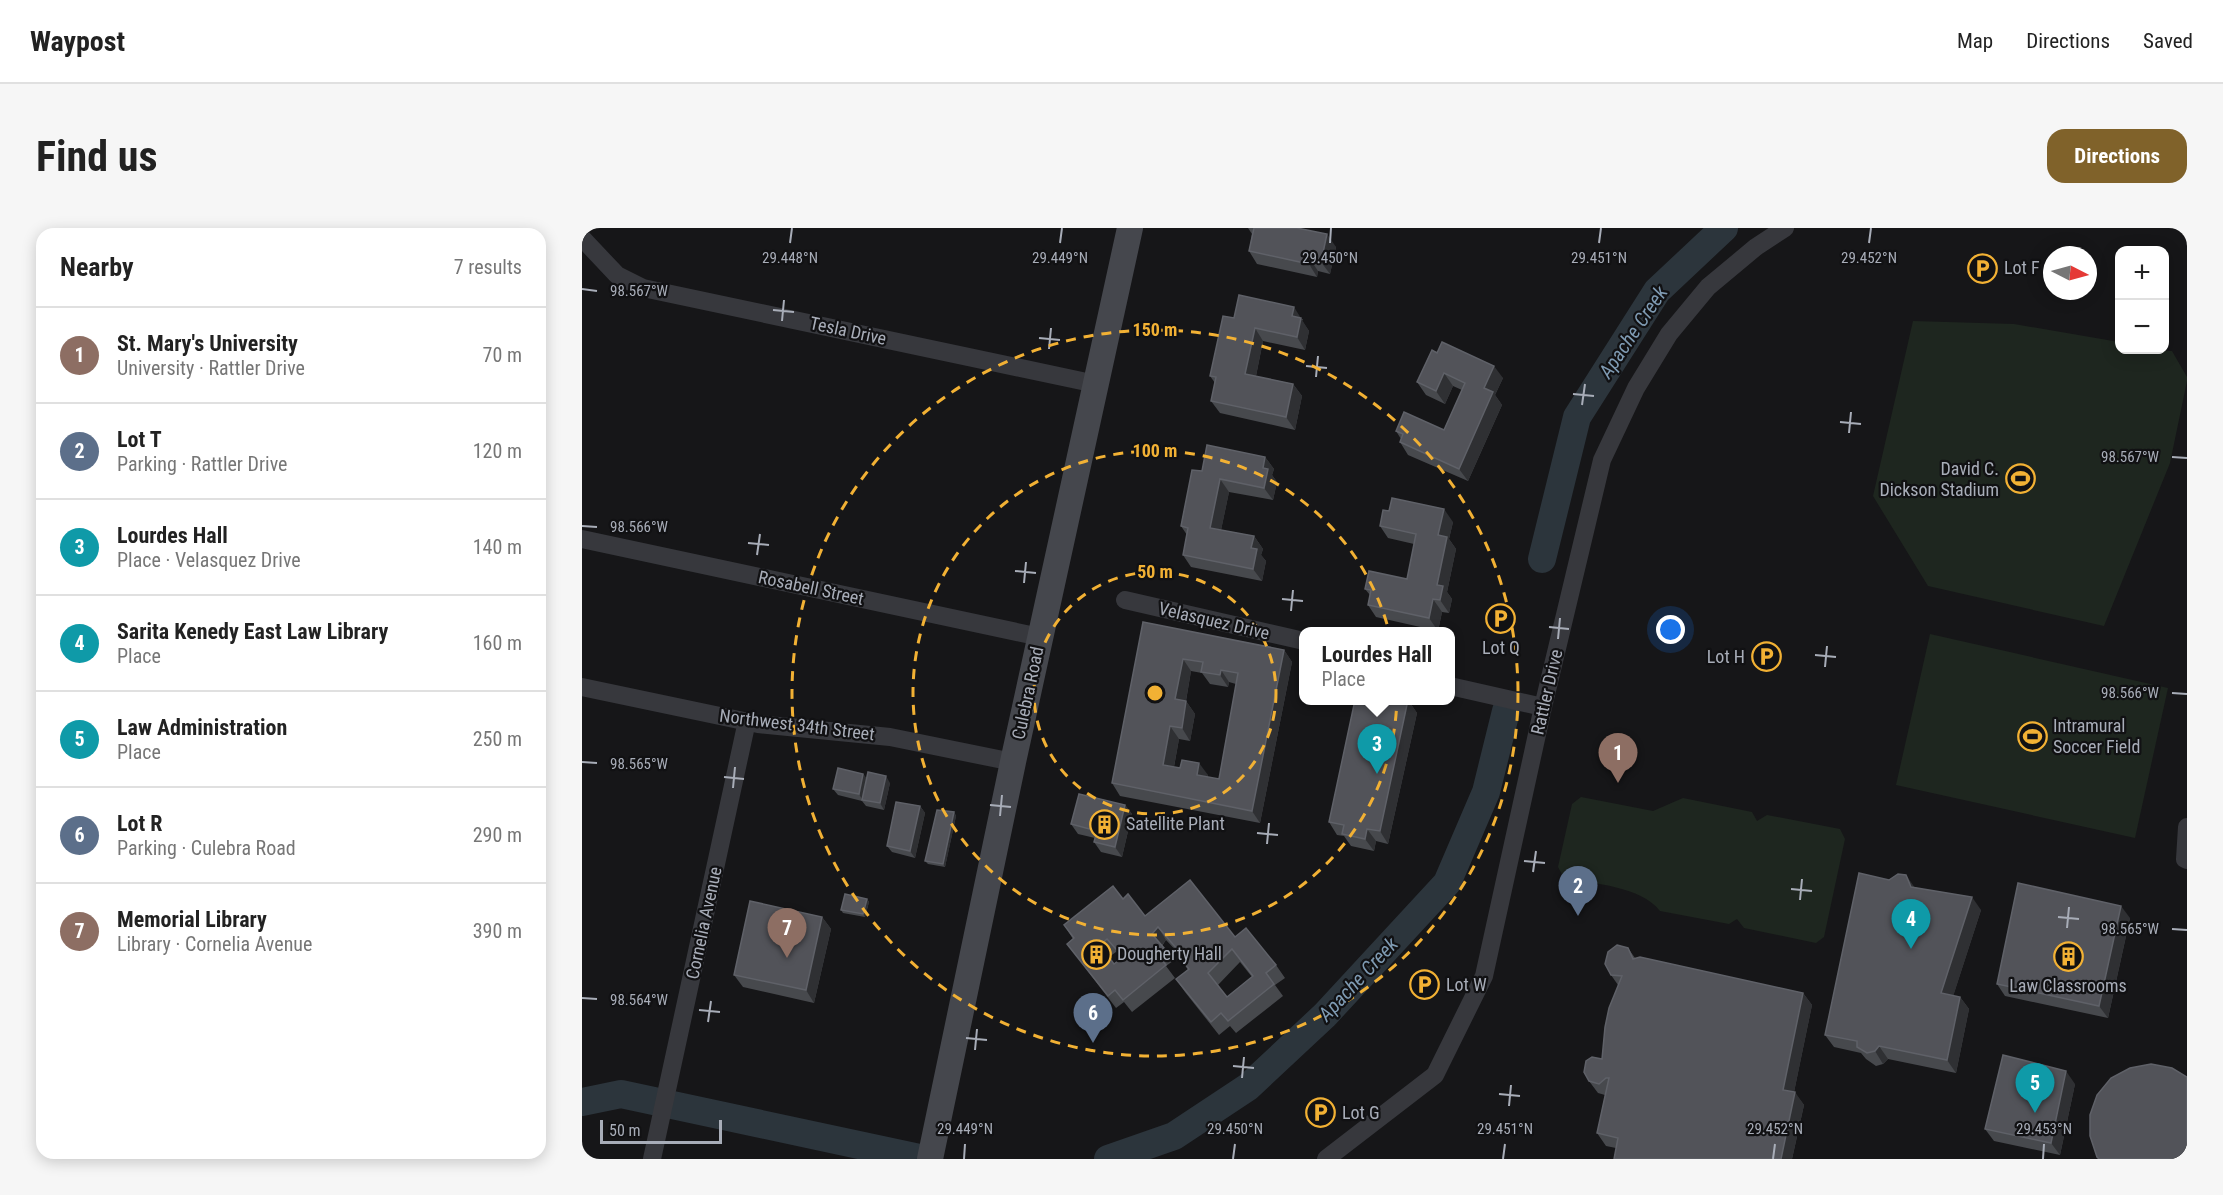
<!DOCTYPE html>
<html lang="en">
<head>
<meta charset="utf-8">
<style>
  :root { --surface:#fff; --page:#f6f6f6; --text:#222; --muted:#767676; --line:#e0e0e0; --accent:#80622a }
  body { margin:0; font-family:"Roboto Condensed",sans-serif; background:var(--page); color:var(--text) }
  .controls { position:absolute; right:18px; top:18px; display:grid; overflow:hidden; border-radius:12px; box-shadow:0 3px 15px #0003 }
  .controls button { width:54px; height:54px; display:grid; place-items:center; padding:0; border:0; border-bottom:2px solid var(--line); background:var(--surface); color:var(--text); font:30px sans-serif }
  .compass { position:absolute; left:1461px; top:18px; width:54px; height:54px; border-radius:50%; background:var(--surface); box-shadow:0 3px 15px #0003; rotate:96deg }
  .scale { position:absolute; left:18px; bottom:15px; width:122px; box-sizing:border-box; padding-left:6px; border:3px solid #a8adb8; border-top:0; font-size:16px; line-height:21px; white-space:nowrap; color:#a8adb8; -webkit-text-stroke:4px #111113; paint-order:stroke }
  .you { position:absolute; left:1089px; top:402px; width:21px; height:21px; margin:-15px; border:4px solid #fff; border-radius:50%; background:#1a73e8; box-shadow:0 0 0 9px #1a73e833 }
  .badge { display:grid; place-items:center; width:39px; height:39px; border-radius:50%; background:var(--accent); color:#fff; font-size:20px; font-weight:700 }
  .pin { position:absolute; translate:-50% -50px; filter:drop-shadow(0 2px 3px #0008) }
  .pin::after { content:''; position:absolute; top:32px; width:21px; height:18px; background:inherit; clip-path:polygon(0 0,100% 0,50% 100%) }
  .popup { position:absolute; left:717px; top:399px; width:156px; height:78px; box-sizing:border-box; display:grid; place-content:center; border-radius:12px; background:var(--surface); filter:drop-shadow(0 2px 4px #0005); font-size:20px; white-space:nowrap; color:var(--muted) }
  .popup b { font-size:22px; color:var(--text) }
  .popup::after { content:''; position:absolute; left:50%; top:100%; margin-left:-12px; border:12px solid transparent; border-top-color:var(--surface) }
  .list { margin:0; padding:0; list-style:none }
  h2 { display:flex; justify-content:space-between; align-items:center; height:78px; margin:0; padding:0 24px; font-size:26px }
  h2 small { font-size:20px; font-weight:400; color:var(--muted) }
  .list li { display:grid; grid-template-columns:39px 1fr auto; gap:18px; align-items:center; box-sizing:border-box; height:96px; padding:0 24px; border-top:2px solid var(--line) }
  .list b { display:block; font-size:22px; white-space:nowrap }
  .list p { margin:0; font-size:20px; white-space:nowrap; color:var(--muted) }
  .list em { font-size:20px; font-style:normal; color:var(--muted) }
  .map { position:relative; flex:none; width:1605px; height:931px; overflow:hidden; border-radius:18px }
  header { display:flex; align-items:center; gap:36px; box-sizing:border-box; height:84px; padding:0 30px; background:var(--surface); border-bottom:2px solid var(--line) }
  header strong { font-size:28px }
  nav { display:flex; gap:33px; margin-inline-start:auto; font-size:21px }
  .intro { display:flex; align-items:center; justify-content:space-between; box-sizing:border-box; height:144px; padding:0 36px }
  h1 { margin:0; font-size:42px }
  .button { padding:15px 27px; border-radius:18px; background:var(--accent); color:#fff; font-size:21px; font-weight:700 }
  main { display:flex; gap:36px; padding:0 36px }
  aside { flex:1; background:var(--surface); border-radius:18px; box-shadow:0 3px 15px #0003 }
  .map>svg:first-child { display:block }
  .green { fill:#1e261f }
  .lines { fill:none; stroke-linecap:round; stroke-linejoin:round }
  .river { stroke:#2c353c; stroke-width:28 }
  .minor { stroke:#37383d; stroke-width:18 }
  .secondary { stroke:#45474d; stroke-width:26 }
  .wall { fill:#47494d; fill-rule:evenodd }
  .shaded-wall { fill:#2f3033 }
  .building { fill:#525359; stroke:#5f6168; stroke-width:1.5; fill-rule:evenodd }
  .ticks { fill:none; stroke:#a8adb8; stroke-width:2 }
  .ring { fill:none; stroke:#f2b134; stroke-width:3; stroke-dasharray:10 8 }
  .labels { text-anchor:middle; stroke-width:4.5; stroke-linejoin:round; paint-order:stroke }
  .poi-label { font-size:18px; fill:#a8adb8; stroke:#111113; text-anchor:start }
  .street-label { font-size:18px; fill:#a8adb8; stroke:#111113 }
  .water-label { font-size:20px; font-style:italic; fill:#7f9bb3; stroke:#111113 }
  .ticks-label { font-size:15px; text-anchor:middle; fill:#a8adb8; stroke:#111113; stroke-width:4.5; stroke-linejoin:round; paint-order:stroke }
  .centre { fill:#f2b134; stroke:#111113; stroke-width:3 }
  .ring-label { font-size:18px; text-anchor:middle; font-weight:bold; fill:#f2b134; stroke:#111113; stroke-width:4.5; stroke-linejoin:round; paint-order:stroke }
</style>
</head>
<body>
<header>
<strong>Waypost</strong>
<nav><a>Map</a><a>Directions</a><a>Saved</a></nav>
</header>
<div class="intro"><h1>Find us</h1><a class="button">Directions</a></div>
<main>
<aside>
<h2>Nearby<small>7 results</small></h2>
<ul class="list">
<li><span class="badge" style="background:#8d6e63">1</span><div><b>St. Mary's University</b><p>University · Rattler Drive</p></div><em>70 m</em></li>
<li><span class="badge" style="background:#5c6f8a">2</span><div><b>Lot T</b><p>Parking · Rattler Drive</p></div><em>120 m</em></li>
<li><span class="badge" style="background:#0f9aa8">3</span><div><b>Lourdes Hall</b><p>Place · Velasquez Drive</p></div><em>140 m</em></li>
<li><span class="badge" style="background:#0f9aa8">4</span><div><b>Sarita Kenedy East Law Library</b><p>Place</p></div><em>160 m</em></li>
<li><span class="badge" style="background:#0f9aa8">5</span><div><b>Law Administration</b><p>Place</p></div><em>250 m</em></li>
<li><span class="badge" style="background:#5c6f8a">6</span><div><b>Lot R</b><p>Parking · Culebra Road</p></div><em>290 m</em></li>
<li><span class="badge" style="background:#8d6e63">7</span><div><b>Memorial Library</b><p>Library · Cornelia Avenue</p></div><em>390 m</em></li>
</ul>
</aside>
<div class="map">
<svg width="1605" height="931" viewBox="0 0 1605 931">
  <rect width="100%" height="100%" fill="#161618"/>
  <g class="green">
    <polygon points="1331,93 1432,96 1537,114 1538,122 1590,123 1605,149 1605,153 1588,235 1522,398 1346,358 1291,268"/>
    <polygon points="1348,406 1586,460 1553,610 1314,557"/>
    <path d="M 999,569 L 1071,583 L 1101,570 L 1170,584 L 1175,593 L 1185,587 L 1258,601 L 1263,611 L 1242,709 L 1234,715 L 1162,700 L 1155,691 L 1147,696 L 1078,683 C 1059,658 1012,656 982,650 L 976,639 L 990,576 Z"/>
  </g>
  <g class="lines">
    <g class="river">
      <polyline points="960,331 995,189 1075,63 1142,0"/>
      <polyline points="0,874 39,866 342,931"/>
      <polyline points="526,931 592,908 666,859 743,787 865,655 904,564 924,483"/>
    </g>
    <g class="minor">
      <polyline points="0,10 35,47 61,60 514,156"/>
      <polyline points="0,311 458,409"/>
      <polyline points="543,372 722,413"/>
      <polyline points="868,458 961,479"/>
      <polyline points="0,459 176,496 308,509 431,534"/>
      <polyline points="1605,599 1603,631 1605,632"/>
      <polyline points="70,931 165,493"/>
      <polyline points="744,931 853,847 902,748 961,479 1020,232 1054,160 1087,106 1126,59 1174,19 1203,0"/>
    </g>
    <polyline class="secondary" points="348,931 431,534 548,0"/>
  </g>
  <g class="wall">
    <polygon points="666,0 715,0 754,19 748,46 736,43 735,49 675,36 667,23 670,6"/>
    <polygon points="652,90 721,91 720,93 727,103 723,122 681,113 674,148 711,156 720,168 713,202 638,185 629,173 633,155 628,148"/>
    <polygon points="850,122 921,150 913,167 920,177 886,253 826,227 818,214 819,211 814,203 862,202 880,162 871,158 863,176 844,167 835,154"/>
    <polygon points="683,229 692,241 690,247 695,254 691,272 647,264 639,302 672,308 681,321 679,327 684,333 680,353 609,339 601,327 605,307 599,298 620,243"/>
    <polygon points="871,294 867,311 874,321 865,364 870,371 867,385 860,384 856,403 794,389 786,377 788,367 783,361 825,351 832,316 806,310 798,298"/>
    <path d="M 561,394 L 702,422 L 710,434 L 678,595 L 538,568 L 530,555 ZM 609,443 L 620,445 L 628,456 L 646,459 L 647,454 L 654,456 L 637,551 L 626,549 L 626,547 L 592,539 L 597,511 L 608,513 L 613,486 L 604,473 Z"/>
    <polygon points="826,472 835,485 806,616 794,613 792,623 769,618 762,608 755,607 747,594"/>
    <polygon points="281,546 285,551 308,555 302,582 284,578 280,573 256,567 251,561"/>
    <polygon points="543,577 550,586 540,629 519,624 512,614 513,610 496,606 489,596"/>
    <polygon points="338,578 343,585 333,630 310,624 305,618"/>
    <polygon points="372,584 374,588 363,639 346,636 343,633"/>
    <polygon points="1333,659 1399,682 1371,768 1378,769 1387,781 1374,845 1306,831 1301,836 1294,838 1284,831 1279,825 1252,819 1243,807"/>
    <polygon points="285,671 287,674 283,689 261,685 259,682"/>
    <path d="M 541,671 L 563,688 L 653,709 L 694,737 L 703,750 L 693,757 L 701,768 L 654,805 L 648,798 L 637,807 L 603,764 L 594,751 L 606,742 L 599,731 L 601,730 L 584,712 L 580,718 L 591,733 L 584,738 L 593,750 L 550,784 L 542,774 L 534,780 L 485,716 L 491,711 L 482,697 ZM 534,724 L 540,730 L 532,736 L 527,729 ZM 658,734 L 670,749 L 645,769 L 636,757 Z"/>
    <polygon points="240,689 249,701 232,775 161,759 152,747"/>
    <polygon points="1548,690 1526,790 1423,768 1415,756"/>
    <polygon points="1046,720 1053,730 1221,765 1230,777 1212,864 1222,877 1210,931 1032,931 1034,920 1024,918 1015,905 1023,867 1016,865 1007,853 1020,831 1036,757 1029,747"/>
    <polygon points="1493,856 1478,927 1412,913 1403,901"/>
  </g>
  <g class="shaded-wall">
    <polygon points="745,6 754,19 748,46 739,34"/>
    <polygon points="728,31 736,43 735,49 727,36"/>
    <polygon points="712,79 727,103 723,122 715,109 710,88"/>
    <polygon points="673,100 681,113 672,158 663,146"/>
    <polygon points="912,138 921,150 913,167 920,177 886,253 877,241 902,160"/>
    <polygon points="862,145 871,158 863,176 854,163"/>
    <polygon points="711,156 720,168 713,202 704,189"/>
    <polygon points="683,229 692,241 690,247 695,254 691,272 682,260 681,240"/>
    <polygon points="638,251 647,264 637,312 628,300"/>
    <polygon points="862,281 871,294 867,311 874,321 865,364 870,371 867,385 858,372 855,357 856,307"/>
    <polygon points="672,308 681,321 679,327 684,333 680,353 671,341 669,320"/>
    <polygon points="851,371 860,384 856,403 847,390"/>
    <polygon points="702,422 710,434 678,595 670,583"/>
    <polygon points="601,431 609,443 602,484 593,471"/>
    <polygon points="639,442 647,454 646,459 638,447"/>
    <polygon points="826,472 835,485 806,616 798,603"/>
    <polygon points="604,473 613,486 608,513 600,500"/>
    <polygon points="588,498 597,511 590,549 581,537"/>
    <polygon points="617,535 626,547 624,560 615,547"/>
    <polygon points="281,546 286,552 281,573 277,566"/>
    <polygon points="304,548 308,555 302,582 298,575"/>
    <polygon points="543,577 550,586 540,629 533,619"/>
    <polygon points="338,578 343,585 333,630 328,623"/>
    <polygon points="372,584 374,588 363,639 361,636"/>
    <polygon points="785,601 794,613 792,623 783,611"/>
    <polygon points="1324,647 1333,660 1329,659"/>
    <polygon points="1390,669 1399,682 1368,778 1359,765"/>
    <polygon points="285,671 287,674 283,689 281,686"/>
    <polygon points="1539,678 1548,690 1526,790 1517,778"/>
    <polygon points="240,689 249,701 232,775 224,762"/>
    <polygon points="576,699 584,712 579,718 570,706"/>
    <polygon points="1221,765 1230,777 1210,874 1201,862"/>
    <polygon points="1378,769 1387,781 1374,845 1365,832"/>
    <polygon points="1297,818 1306,831 1301,836 1293,823"/>
    <polygon points="1484,843 1493,856 1478,927 1469,915"/>
    <polygon points="1213,864 1222,877 1210,931 1199,931"/>
  </g>
  <g class="building">
    <polygon points="672,0 715,0 745,6 739,34 728,31 727,36 667,23"/>
    <polygon points="657,67 712,79 710,88 719,90 715,109 673,100 663,146 711,156 704,189 629,173 634,149 628,148 641,88 652,90"/>
    <polygon points="860,114 912,138 902,160 911,164 877,241 818,214 821,206 814,203 822,184 862,202 883,155 862,145 854,163 835,154 850,122 855,125"/>
    <polygon points="625,217 683,229 681,240 686,241 682,260 638,251 628,300 672,308 669,320 675,321 671,341 601,327 606,300 599,298 610,242 620,243"/>
    <polygon points="810,270 862,281 856,307 865,309 855,357 861,358 858,372 851,371 847,390 786,377 789,362 783,361 787,343 825,351 834,306 798,298 801,282 807,283"/>
    <path d="M 561,394 L 702,422 L 670,583 L 530,555 ZM 601,431 L 621,434 L 619,444 L 638,447 L 639,442 L 656,445 L 637,551 L 615,547 L 617,535 L 600,532 L 598,540 L 581,537 L 588,498 L 600,500 L 604,473 L 593,471 Z"/>
    <polygon points="773,472 826,472 798,603 785,601 783,611 760,606 762,597 747,594"/>
    <polygon points="256,540 281,546 277,566 251,561"/>
    <polygon points="286,544 304,548 298,575 280,572"/>
    <polygon points="497,566 543,577 533,619 512,614 515,603 489,596"/>
    <polygon points="314,574 338,578 328,623 305,618"/>
    <polygon points="355,582 372,584 361,636 343,633"/>
    <polygon points="1277,645 1307,652 1316,646 1324,647 1329,659 1390,669 1359,765 1378,769 1365,832 1297,818 1293,823 1285,825 1275,819 1275,813 1243,807"/>
    <path d="M 608,652 L 653,709 L 664,700 L 694,737 L 684,745 L 692,756 L 646,793 L 639,785 L 629,794 L 594,751 L 607,741 L 599,731 L 602,729 L 576,699 L 570,706 L 582,720 L 575,726 L 584,737 L 541,772 L 533,762 L 526,768 L 485,716 L 492,710 L 482,697 L 531,658 L 541,671 L 546,666 L 563,688 ZM 525,711 L 541,729 L 532,736 L 518,717 ZM 650,721 L 671,748 L 645,769 L 626,745 Z"/>
    <polygon points="1436,655 1539,678 1517,778 1415,756"/>
    <polygon points="263,666 285,671 281,686 259,682"/>
    <polygon points="168,673 240,689 224,762 152,747"/>
    <polygon points="1035,717 1046,720 1051,731 1058,729 1221,765 1201,862 1213,864 1199,931 1032,931 1036,910 1015,905 1027,850 1024,850 1017,856 1007,853 1002,844 1004,833 1010,829 1020,831 1023,799 1027,780 1040,748 1029,747 1023,736 1026,724"/>
    <polygon points="1421,827 1484,843 1469,915 1403,901"/>
    <polygon points="1569,836 1590,840 1605,849 1605,931 1517,931 1515,929 1508,908 1508,887 1515,867 1529,850 1548,840"/>
  </g>
  <path class="ticks" d="M 208,15 L 210,0M 478,15 L 480,0M 748,15 L 749,0M 1017,15 L 1019,0M 1287,15 L 1289,0M 0,61 L 15,63M 191,82 L 212,84M 200,93 L 202,72M 457,110 L 478,112M 467,121 L 469,100M 724,138 L 745,140M 734,149 L 736,128M 991,166 L 1012,168M 1000,177 L 1003,156M 1258,194 L 1279,196M 1267,205 L 1269,184M 1590,229 L 1605,230M 0,298 L 15,299M 166,315 L 187,317M 175,327 L 178,306M 433,343 L 454,345M 442,355 L 444,334M 700,371 L 721,373M 709,383 L 711,362M 967,399 L 987,401M 976,411 L 978,390M 1233,427 L 1254,429M 1243,439 L 1245,418M 1590,465 L 1605,466M 0,534 L 15,535M 142,549 L 162,551M 151,560 L 153,539M 408,577 L 429,579M 418,588 L 420,567M 675,605 L 696,607M 685,616 L 687,595M 942,633 L 963,635M 951,644 L 954,623M 1209,661 L 1230,663M 1218,672 L 1220,651M 1476,689 L 1497,691M 1485,700 L 1487,679M 1590,701 L 1605,702M 0,770 L 15,771M 117,782 L 138,784M 126,794 L 129,773M 384,810 L 405,812M 393,822 L 395,801M 651,838 L 672,840M 660,850 L 662,829M 917,866 L 938,868M 927,878 L 929,857M 382,931 L 383,916M 651,931 L 653,916M 921,931 L 923,916M 1191,931 L 1193,916M 1461,931 L 1462,916"/>
  <g class="ring">
    <circle cx="573" cy="465" r="121"/>
    <circle cx="573" cy="465" r="242"/>
    <circle cx="573" cy="465" r="363"/>
  </g>
  <defs>
    <symbol id="parking-ring" viewBox="-11 -11 22 22"><circle r="9.5" fill="#111113" stroke="#f2b134" stroke-width="1.5"/><path d="M-3.5-5.5H1a3.5 3.5 0 0 1 0 7H-1V5.5H-3.5ZM-1-3.4V-.6H.8a1.4 1.4 0 0 0 0-2.8Z" fill="#f2b134"/></symbol>
    <symbol id="stadium-ring" viewBox="-11 -11 22 22"><circle r="9.5" fill="#111113" stroke="#f2b134" stroke-width="1.5"/><path d="M0-5a6.5 5 0 1 0 0 10a6.5 5 0 1 0 0-10ZM-3.5-1.8h7v3.6h-7Z" fill="#f2b134"/></symbol>
    <symbol id="building-ring" viewBox="-11 -11 22 22"><circle r="9.5" fill="#111113" stroke="#f2b134" stroke-width="1.5"/><path d="M-4-6H4V6H1V3H-1V6H-4ZM-2.5-4.3h1.7v1.8h-1.7ZM.8-4.3h1.7v1.8H.8ZM-2.5-1h1.7V.8h-1.7ZM.8-1h1.7V.8H.8Z" fill="#f2b134"/></symbol>
  </defs>
  <g fill-rule="evenodd">
    <use href="#parking-ring" x="1384" y="24" width="33" height="33"/>
    <use href="#stadium-ring" x="1422" y="234" width="33" height="33"/>
    <use href="#parking-ring" x="902" y="374" width="33" height="33"/>
    <use href="#parking-ring" x="1168" y="412" width="33" height="33"/>
    <use href="#stadium-ring" x="1434" y="492" width="33" height="33"/>
    <use href="#building-ring" x="506" y="580" width="33" height="33"/>
    <use href="#building-ring" x="498" y="710" width="33" height="33"/>
    <use href="#building-ring" x="1470" y="712" width="33" height="33"/>
    <use href="#parking-ring" x="826" y="740" width="33" height="33"/>
    <use href="#parking-ring" x="722" y="868" width="33" height="33"/>
  </g>
  <g class="labels">
    <g class="poi-label">
      <text x="1422" y="46">Lot F</text>
      <text x="1417" y="247" text-anchor="end">David C.<tspan x="1417" dy="21">Dickson Stadium</tspan></text>
      <text x="919" y="426" text-anchor="middle">Lot Q</text>
      <text x="1163" y="435" text-anchor="end">Lot H</text>
      <text x="1471" y="504">Intramural<tspan x="1471" dy="21">Soccer Field</tspan></text>
      <text x="544" y="602">Satellite Plant</text>
      <text x="535" y="732">Dougherty Hall</text>
      <text x="864" y="763">Lot W</text>
      <text x="1486" y="764" text-anchor="middle">Law Classrooms</text>
      <text x="760" y="891">Lot G</text>
    </g>
    <g class="street-label">
      <text transform="translate(266 103) rotate(12)" y="6">Tesla Drive</text>
      <text transform="translate(229 360) rotate(12)" y="6">Rosabell Street</text>
      <text transform="translate(632 393) rotate(13)" y="6">Velasquez Drive</text>
      <text transform="translate(965 464) rotate(-77)" y="6">Rattler Drive</text>
      <text transform="translate(446 465) rotate(-78)" y="6">Culebra Road</text>
      <text transform="translate(215 497) rotate(7)" y="6">Northwest 34th Street</text>
      <text transform="translate(122 695) rotate(-78)" y="6">Cornelia Avenue</text>
    </g>
    <g class="water-label">
      <text transform="translate(1051 104) rotate(-56)" y="7">Apache Creek</text>
      <text transform="translate(776 751) rotate(-47)" y="7">Apache Creek</text>
    </g>
  </g>
  <g class="ticks-label">
    <text x="208" y="35">29.448°N</text>
    <text x="478" y="35">29.449°N</text>
    <text x="748" y="35">29.450°N</text>
    <text x="1017" y="35">29.451°N</text>
    <text x="1287" y="35">29.452°N</text>
    <text x="57" y="68">98.567°W</text>
    <text x="1548" y="234">98.567°W</text>
    <text x="57" y="304">98.566°W</text>
    <text x="1548" y="470">98.566°W</text>
    <text x="57" y="541">98.565°W</text>
    <text x="1548" y="706">98.565°W</text>
    <text x="57" y="777">98.564°W</text>
    <text x="383" y="906">29.449°N</text>
    <text x="653" y="906">29.450°N</text>
    <text x="923" y="906">29.451°N</text>
    <text x="1193" y="906">29.452°N</text>
    <text x="1462" y="906">29.453°N</text>
  </g>
  <circle cx="573" cy="465" r="9" class="centre"/>
  <g class="ring-label">
    <text x="573" y="108">150 m</text>
    <text x="573" y="229">100 m</text>
    <text x="573" y="350">50 m</text>
  </g>
</svg>
<div class="controls">
<button>+</button>
<button>−</button>
</div>
<svg class="compass" viewBox="-18 -18 36 36"><path d="M0-13l5 13h-10z" fill="#e53935"/><path d="M0 13l5-13h-10z" fill="#767676"/></svg>
<div class="scale">50 m</div>
<div class="you"></div>
<div class="pin badge" style="left:1036px;top:555px;background:#8d6e63">1</div>
<div class="pin badge" style="left:996px;top:688px;background:#5c6f8a">2</div>
<div class="pin badge" style="left:795px;top:546px;background:#0f9aa8">3</div>
<div class="popup"><b>Lourdes Hall</b>Place</div>
<div class="pin badge" style="left:1329px;top:721px;background:#0f9aa8">4</div>
<div class="pin badge" style="left:1453px;top:885px;background:#0f9aa8">5</div>
<div class="pin badge" style="left:511px;top:815px;background:#5c6f8a">6</div>
<div class="pin badge" style="left:205px;top:730px;background:#8d6e63">7</div>
</div>
</main>
</body>
</html>
